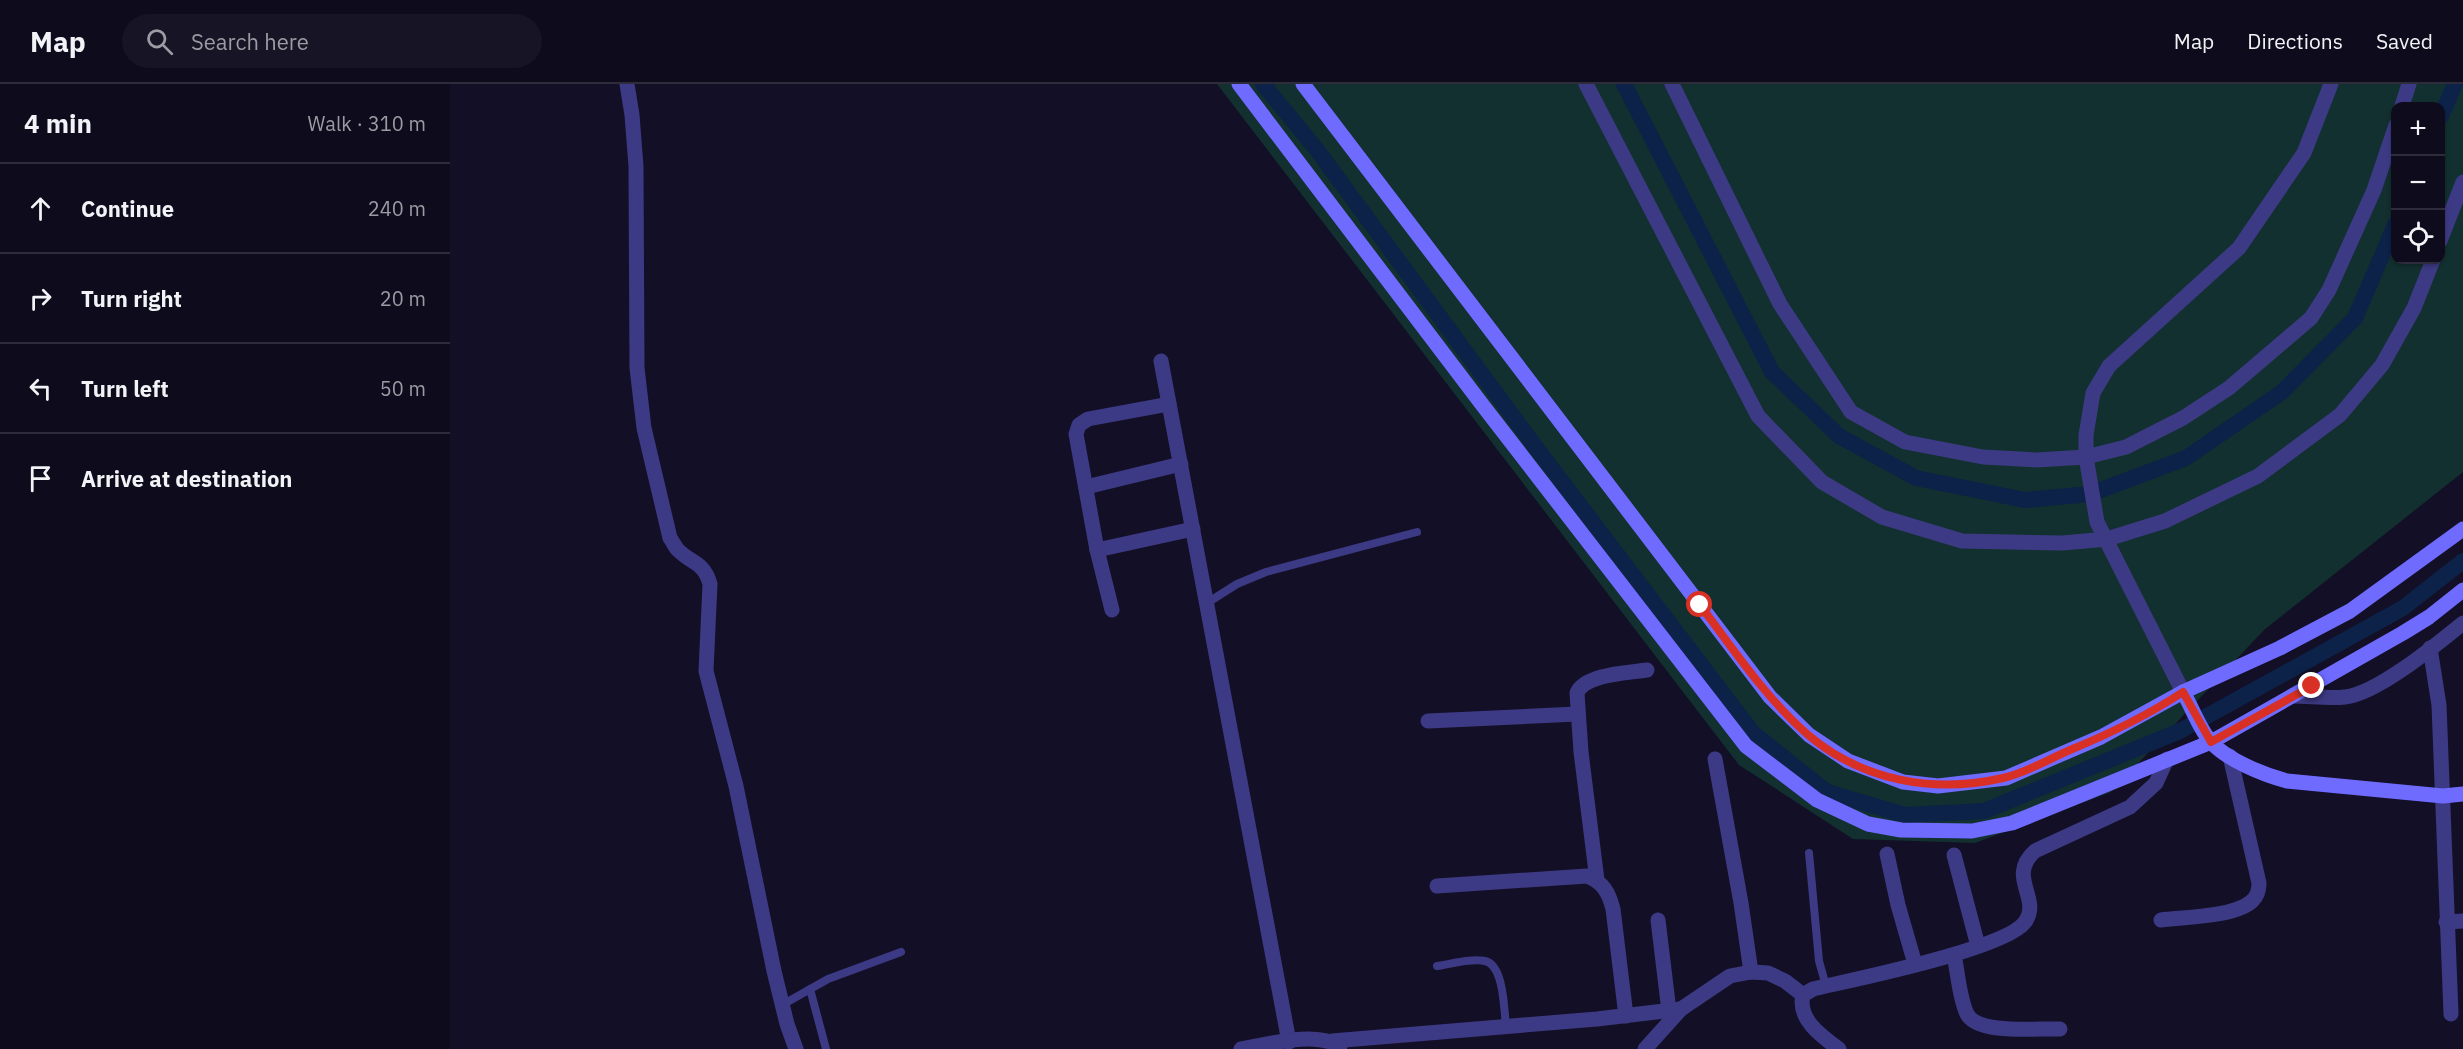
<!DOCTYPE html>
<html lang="en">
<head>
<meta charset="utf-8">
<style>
  :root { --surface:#0e0b1c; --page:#171425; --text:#f1f3f6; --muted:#9b9ba3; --line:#2e2b3b }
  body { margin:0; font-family:"IBM Plex Sans",sans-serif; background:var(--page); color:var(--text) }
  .controls { position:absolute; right:18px; top:18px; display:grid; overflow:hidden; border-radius:12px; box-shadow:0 2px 4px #0004 }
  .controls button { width:54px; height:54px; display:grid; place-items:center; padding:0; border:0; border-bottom:2px solid var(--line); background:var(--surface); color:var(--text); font:30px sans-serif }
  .stop { position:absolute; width:18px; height:18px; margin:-14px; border:4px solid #d93025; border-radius:50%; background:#fff }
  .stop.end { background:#d93025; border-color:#fff; box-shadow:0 2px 6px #0008 }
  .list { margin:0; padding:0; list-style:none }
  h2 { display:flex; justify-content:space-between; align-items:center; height:78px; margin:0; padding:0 24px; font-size:26px }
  h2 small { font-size:20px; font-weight:400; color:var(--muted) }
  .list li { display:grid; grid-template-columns:39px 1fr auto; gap:18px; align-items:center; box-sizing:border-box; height:90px; padding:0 24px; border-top:2px solid var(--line) }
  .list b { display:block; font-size:22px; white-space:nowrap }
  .list em { font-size:20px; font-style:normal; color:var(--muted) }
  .icon { flex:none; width:33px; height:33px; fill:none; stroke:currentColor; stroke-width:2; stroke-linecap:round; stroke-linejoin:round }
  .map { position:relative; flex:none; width:2013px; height:965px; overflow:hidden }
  header { display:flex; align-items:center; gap:36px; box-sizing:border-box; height:84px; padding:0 30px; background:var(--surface); border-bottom:2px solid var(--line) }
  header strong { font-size:28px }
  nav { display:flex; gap:33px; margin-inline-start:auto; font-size:21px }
  .search { width:420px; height:54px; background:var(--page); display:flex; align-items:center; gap:15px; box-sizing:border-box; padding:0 21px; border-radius:33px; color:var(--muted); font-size:22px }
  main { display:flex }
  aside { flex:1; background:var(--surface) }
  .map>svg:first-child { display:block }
  .green { fill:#12302f; fill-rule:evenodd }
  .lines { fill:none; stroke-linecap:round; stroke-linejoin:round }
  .canal { stroke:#0c2248; stroke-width:16 }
  .lane { stroke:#3d3a85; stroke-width:8 }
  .street { stroke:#3d3a85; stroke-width:15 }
  .secondary { stroke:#6f6bff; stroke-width:15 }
  .route { stroke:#d93025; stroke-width:8 }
</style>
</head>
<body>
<header>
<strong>Map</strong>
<div class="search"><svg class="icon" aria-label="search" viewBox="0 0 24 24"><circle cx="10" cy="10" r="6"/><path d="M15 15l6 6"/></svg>Search here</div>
<nav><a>Map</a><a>Directions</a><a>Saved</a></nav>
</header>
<main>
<aside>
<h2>4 min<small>Walk · 310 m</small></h2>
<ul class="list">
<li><svg class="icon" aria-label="ahead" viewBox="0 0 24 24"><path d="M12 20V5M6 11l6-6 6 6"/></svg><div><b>Continue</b></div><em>240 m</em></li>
<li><svg class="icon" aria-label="right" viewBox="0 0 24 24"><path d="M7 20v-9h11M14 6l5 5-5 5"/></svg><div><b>Turn right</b></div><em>20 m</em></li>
<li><svg class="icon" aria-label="left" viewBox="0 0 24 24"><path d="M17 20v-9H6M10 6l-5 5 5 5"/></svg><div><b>Turn left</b></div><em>50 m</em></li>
<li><svg class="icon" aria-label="arrive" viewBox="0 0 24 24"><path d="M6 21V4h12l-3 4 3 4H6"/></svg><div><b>Arrive at destination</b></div></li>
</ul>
</aside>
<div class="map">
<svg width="2013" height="965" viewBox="0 0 2013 965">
  <rect width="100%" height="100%" fill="#130f26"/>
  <path class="green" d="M 767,0 L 2013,0 L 2013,388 L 1814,546 L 1661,708 L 1525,759 L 1403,755 L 1289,681 ZM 1946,22 L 1990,22 L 1990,176 L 1946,176 Z"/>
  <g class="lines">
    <g class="canal">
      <polyline points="813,0 867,66 1084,361 1303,649 1377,708 1455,731 1534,727 1730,647 1953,524 2013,477"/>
      <polyline points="1174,0 1322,288 1389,352 1466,394 1575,416 1640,410 1736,374 1832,308 1905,234 1946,139"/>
      <polyline points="1990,34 2005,0"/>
    </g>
    <g class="lane">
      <polyline points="757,519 787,500 816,488 967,448"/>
      <polyline points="1359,769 1369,877 1376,902"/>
      <path d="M 987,882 C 1001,880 1021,874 1035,877 C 1054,881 1054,926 1056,942"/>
      <polyline points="360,905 376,965"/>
      <polyline points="332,921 378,895 451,868"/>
    </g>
    <g class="street">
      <path d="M 177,0 L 182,31 L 186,82 L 187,284 L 194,344 L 220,454 C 223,458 225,463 228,466 C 242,480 254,478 260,500 L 256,587 L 286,702 L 324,887 L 337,940 L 346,965"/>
      <polyline points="1136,0 1308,332 1372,398 1432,433 1512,457 1613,459 1657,455 1715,437 1808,392 1890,331 1932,281 1964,224 1983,176"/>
      <polyline points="1222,0 1330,220 1401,328 1455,358 1533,373 1587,376 1636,373 1676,363 1733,334 1779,304 1861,234 1879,206 1924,106 1946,41"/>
      <polyline points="1952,22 1959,0"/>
      <polyline points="1990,157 2013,98"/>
      <polyline points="711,277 839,958"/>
      <polyline points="636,403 731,380"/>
      <polyline points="647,466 743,445"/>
      <polyline points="662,526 647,466 626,350 629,341 638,335 719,320"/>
      <polyline points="1980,564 1989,621 2001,930"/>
      <polyline points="1733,608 1647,438 1636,373 1636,351 1643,309 1659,282 1789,164 1854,69 1881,0"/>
      <path d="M 1843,612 C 1860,612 1878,615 1895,613 C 1927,610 1987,560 2013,539"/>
      <polyline points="978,637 1127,630"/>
      <polyline points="1265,675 1291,819 1301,888"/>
      <polyline points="1437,770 1448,821 1465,880"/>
      <polyline points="1504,771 1528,862"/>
      <path d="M 1147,796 L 1131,668 L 1127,609 C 1135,590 1178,589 1197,586"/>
      <path d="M 987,802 L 1137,792 C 1153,798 1159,809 1163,825 L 1176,932"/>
      <polyline points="1208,836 1219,927"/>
      <path d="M 1711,836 C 1735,833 1787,833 1803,816 C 1808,811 1809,805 1809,799 L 1780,672"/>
      <polyline points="1996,838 2013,837"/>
      <path d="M 1504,871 C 1508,889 1509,913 1517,930 C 1528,951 1588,944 1610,945"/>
      <polyline points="882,957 1147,935 1231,925"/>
      <path d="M 791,965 C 821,960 863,947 890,962"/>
      <polyline points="1195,965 1231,925 1280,892 1301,888 1318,889 1335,897 1353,911"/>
      <path d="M 1389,965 C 1371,952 1347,935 1353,911 L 1363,905 C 1401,896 1556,865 1575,838 C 1592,814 1556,793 1585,767 L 1680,723 L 1706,699 L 1717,675"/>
    </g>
    <g class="secondary">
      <polyline points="789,0 1034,323 1296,662 1367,716 1418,740 1451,746 1522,747 1562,739 1761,658 1953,549 1979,533 2013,506"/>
      <polyline points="853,0 1320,613 1359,651 1398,677 1453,698 1488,702 1556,694 1651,653 1733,608 1830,564 1900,527 2013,445"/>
      <path d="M 1733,608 C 1742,623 1750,646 1761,658 C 1777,676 1814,691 1837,697 L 1993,712 L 2013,710"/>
    </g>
  </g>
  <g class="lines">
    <path class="route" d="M 1250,521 C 1284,566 1315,613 1357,650 C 1412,697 1484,710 1553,694 C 1576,689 1599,675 1620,666 C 1659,650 1698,631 1733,608 L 1761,658 L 1862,602"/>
  </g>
</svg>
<div class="controls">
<button>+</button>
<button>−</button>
<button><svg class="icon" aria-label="locate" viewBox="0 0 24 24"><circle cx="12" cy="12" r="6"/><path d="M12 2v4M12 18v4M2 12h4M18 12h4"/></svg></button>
</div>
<div class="stop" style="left:1250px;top:521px"></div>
<div class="stop end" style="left:1862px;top:602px"></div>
</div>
</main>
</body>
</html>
